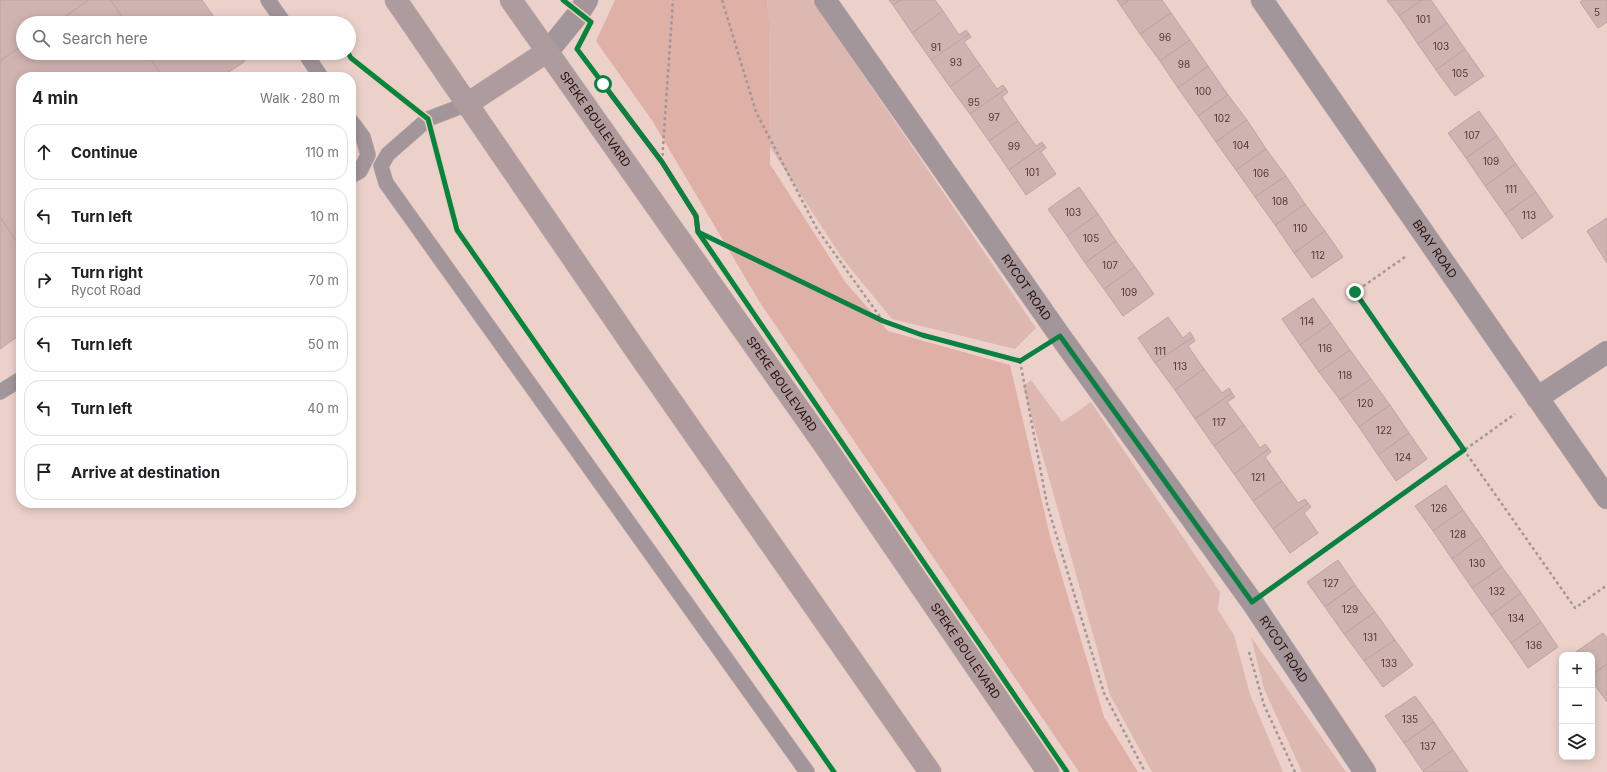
<!DOCTYPE html>
<html lang="en">
<head>
<meta charset="utf-8">
<style>
  :root { --surface:#fff; --page:#f6f6f6; --text:#202124; --muted:#757577; --line:#e0e0e0 }
  body { margin:0; font-family:Inter,sans-serif; background:var(--page); color:var(--text) }
  .controls { position:absolute; right:12px; bottom:12px; display:grid; overflow:hidden; border-radius:8px; box-shadow:0 2px 10px #0003 }
  .controls button { width:36px; height:36px; display:grid; place-items:center; padding:0; border:0; border-bottom:1px solid var(--line); background:var(--surface); color:var(--text); font:20px sans-serif }
  .stop { position:absolute; width:12px; height:12px; margin:-9px; border:3px solid #0b8043; border-radius:50%; background:#fff }
  .stop.end { background:#0b8043; border-color:#fff; box-shadow:0 1px 4px #0008 }
  .list { margin:0; padding:0; list-style:none }
  h2 { display:flex; justify-content:space-between; align-items:center; height:52px; margin:0; padding:0 16px; font-size:17px }
  h2 small { font-size:13px; font-weight:400; color:var(--muted) }
  .list li { display:grid; grid-template-columns:26px 1fr auto; gap:12px; align-items:center; box-sizing:border-box; height:56px; margin:0 8px 8px; padding:0 8px; border:1px solid var(--line); border-radius:16px }
  .list b { display:block; font-size:15px; white-space:nowrap }
  .list p { margin:0; font-size:13px; white-space:nowrap; color:var(--muted) }
  .list em { font-size:13px; font-style:normal; color:var(--muted) }
  .icon { flex:none; width:22px; height:22px; fill:none; stroke:currentColor; stroke-width:2; stroke-linecap:round; stroke-linejoin:round }
  .map { position:relative; flex:none; width:1607px; height:772px; overflow:hidden }
  .search { position:absolute; background:var(--surface); box-shadow:0 2px 10px #0003; left:16px; top:16px; width:340px; height:44px; display:flex; align-items:center; gap:10px; box-sizing:border-box; padding:0 14px; border-radius:22px; color:var(--muted); font-size:15px }
  .panel { position:absolute; background:var(--surface); box-shadow:0 2px 10px #0003; left:16px; top:72px; width:340px; height:436px; border-radius:16px }
  .map>svg:first-child { display:block }
  .green { fill:#ddb8b0 }
  .forest { fill:#dfb0a5 }
  .building { fill:#ceb3b1; stroke:#bea3a2 }
  .lines { fill:none; stroke-linecap:round; stroke-linejoin:round }
  .lane-casing { stroke:#c7b0ab; stroke-width:16 }
  .street-casing { stroke:#c7b0ab; stroke-width:23 }
  .highway-casing { stroke:#c7b0ab; stroke-width:23 }
  .path { stroke:#a49697; stroke-width:2.5; stroke-dasharray:3 3; stroke-linecap:butt }
  .lane { stroke:#a2969b; stroke-width:15 }
  .street { stroke:#a2969b; stroke-width:22 }
  .highway { stroke:#ae9b9d; stroke-width:22 }
  .cycleway-casing { stroke:#fac9bd; stroke-width:8 }
  .cycleway { stroke:#00873e; stroke-width:5 }
  .route { stroke:#0b8043; stroke-width:5 }
  .labels { text-anchor:middle; stroke-width:3; stroke-linejoin:round; paint-order:stroke }
  .number-label { font-size:10px; fill:#543833 }
  .street-label { font-size:12px; fill:#2c0f09; stroke:#fac9bd }
</style>
</head>
<body>
<div class="map">
<svg width="1607" height="772" viewBox="0 0 1607 772">
  <rect width="100%" height="100%" fill="#ecd1cb"/>
  <g class="green">
    <polygon points="767,0 812,0 1036,328 1015,349 892,319 842,258 770,147 769,20"/>
    <polygon points="1031,380 1062,422 1091,402 1220,592 1218,610 1234,635 1250,694 1283,772 1152,772 1110,695 1023,386"/>
    <polygon points="1251,637 1346,772 1302,772 1264,689"/>
  </g>
  <polygon class="forest" points="615,0 767,0 769,20 770,164 846,283 888,331 1010,365 1051,540 1104,717 1138,772 1079,772 759,301 653,122 596,41"/>
  <g class="building">
    <polygon points="0,0 89,0 56,23 23,23 23,45 0,61"/>
    <polygon points="89,0 111,0 126,23 56,23"/>
    <polygon points="111,0 202,0 218,23 126,23"/>
    <polygon points="889,0 901,0 893,5"/>
    <polygon points="901,0 935,0 943,11 912,33 893,5"/>
    <polygon points="1117,0 1129,0 1121,6"/>
    <polygon points="1129,0 1162,0 1171,13 1140,34 1121,6"/>
    <polygon points="1387,0 1422,0 1399,16"/>
    <polygon points="1422,0 1431,0 1447,23 1418,44 1399,16"/>
    <polygon points="1583,0 1607,0 1607,22 1598,28 1580,2"/>
    <polygon points="943,11 959,35 966,30 969,34 931,60 912,33"/>
    <polygon points="1171,13 1190,40 1160,61 1140,34"/>
    <polygon points="1447,23 1465,49 1436,70 1418,44"/>
    <polygon points="969,34 971,37 964,42 980,65 950,87 931,60"/>
    <polygon points="1190,40 1208,66 1178,88 1160,61"/>
    <polygon points="23,45 23,53 147,53 163,77 21,77 21,248 0,217 0,61"/>
    <polygon points="1465,49 1484,76 1455,96 1436,70"/>
    <polygon points="147,53 239,53 245,61 222,77 163,77"/>
    <polygon points="980,65 997,89 1003,85 1006,89 970,114 950,87"/>
    <polygon points="1208,66 1228,95 1198,116 1178,88"/>
    <polygon points="1006,89 1008,92 1002,97 1018,121 989,141 970,114"/>
    <polygon points="1228,95 1247,120 1216,142 1198,116"/>
    <polygon points="1479,111 1497,136 1466,158 1448,133"/>
    <polygon points="1247,120 1266,149 1236,170 1216,142"/>
    <polygon points="1018,121 1036,146 1042,142 1044,145 1009,170 989,141"/>
    <polygon points="1497,136 1516,164 1485,186 1466,158"/>
    <polygon points="1044,145 1046,148 1041,152 1056,174 1026,195 1009,170"/>
    <polygon points="1266,149 1286,176 1255,197 1236,170"/>
    <polygon points="1516,164 1536,192 1505,214 1485,186"/>
    <polygon points="1286,176 1305,204 1275,225 1255,197"/>
    <polygon points="1079,187 1098,214 1067,236 1048,209"/>
    <polygon points="1536,192 1553,217 1522,239 1505,214"/>
    <polygon points="1305,204 1325,231 1294,253 1275,225"/>
    <polygon points="1098,214 1116,241 1085,263 1067,236"/>
    <polygon points="0,217 21,248 21,334 0,349"/>
    <polygon points="1607,218 1607,263 1587,231"/>
    <polygon points="1325,231 1343,257 1312,278 1294,253"/>
    <polygon points="1116,241 1135,267 1104,289 1085,263"/>
    <polygon points="1135,267 1154,294 1123,316 1104,289"/>
    <polygon points="1313,298 1331,323 1300,345 1282,319"/>
    <polygon points="1168,317 1183,338 1190,332 1193,337 1155,363 1138,338"/>
    <polygon points="1331,323 1350,350 1319,372 1300,345"/>
    <polygon points="1193,337 1195,341 1188,346 1204,369 1175,390 1155,363"/>
    <polygon points="1350,350 1371,379 1340,400 1319,372"/>
    <polygon points="1204,369 1222,393 1229,388 1232,393 1195,419 1175,390"/>
    <polygon points="1371,379 1390,405 1359,427 1340,400"/>
    <polygon points="1232,393 1235,397 1227,402 1244,425 1214,446 1195,419"/>
    <polygon points="1390,405 1409,433 1378,455 1359,427"/>
    <polygon points="1244,425 1260,448 1265,444 1269,449 1234,474 1214,446"/>
    <polygon points="1409,433 1427,459 1396,481 1378,455"/>
    <polygon points="1269,449 1271,452 1265,457 1282,481 1253,501 1234,474"/>
    <polygon points="1282,481 1298,503 1305,499 1308,503 1273,529 1253,501"/>
    <polygon points="1446,485 1463,510 1433,531 1415,506"/>
    <polygon points="1308,503 1311,507 1304,513 1318,533 1290,553 1273,529"/>
    <polygon points="1463,510 1482,537 1452,559 1433,531"/>
    <polygon points="1482,537 1502,567 1472,588 1452,559"/>
    <polygon points="1338,560 1355,585 1325,607 1307,582"/>
    <polygon points="1502,567 1521,593 1491,615 1472,588"/>
    <polygon points="1355,585 1375,612 1344,634 1325,607"/>
    <polygon points="1521,593 1541,622 1511,643 1491,615"/>
    <polygon points="1375,612 1395,640 1364,661 1344,634"/>
    <polygon points="1541,622 1558,647 1528,668 1511,643"/>
    <polygon points="1603,633 1607,638 1607,664 1592,675 1592,655 1573,654"/>
    <polygon points="1395,640 1413,665 1383,687 1364,661"/>
    <polygon points="1607,664 1607,702 1592,681 1592,675"/>
    <polygon points="1415,696 1434,722 1404,743 1385,716"/>
    <polygon points="1434,722 1453,750 1423,771 1404,743"/>
    <polygon points="1453,750 1468,772 1424,772 1423,771"/>
  </g>
  <g class="lines">
    <defs>
      <g id="lane">
        <polyline points="268,0 284,23"/>
        <polyline points="305,53 321,77"/>
        <polyline points="467,104 428,119 388,154 381,166 386,183 807,772"/>
        <polyline points="351,121 363,137 368,155 360,171 351,176"/>
        <polyline points="0,392 21,379"/>
      </g>
      <g id="street">
        <path id="s1" d="M 825,0 L 1060,336 L 1252,602 L 1365,772"/>
        <path id="s2" d="M 1262,0 L 1607,498"/>
        <polyline points="548,51 579,13 587,0"/>
        <polyline points="1537,398 1607,352"/>
      </g>
      <g id="highway">
        <polyline points="396,0 637,352 930,772"/>
        <path id="s3" d="M 511,0 L 823,443 L 1048,772"/>
        <polyline points="467,104 548,51"/>
      </g>
    </defs>
    <use href="#lane" class="lane-casing"/>
    <use href="#street" class="street-casing"/>
    <use href="#highway" class="highway-casing"/>
    <g class="path">
      <polyline points="722,0 756,112 817,229 883,321"/>
      <polyline points="662,162 673,0"/>
      <polyline points="717,241 883,321 922,335 1020,361 1036,351"/>
      <polyline points="1405,257 1355,292 1464,450 1575,608 1607,585"/>
      <polyline points="1020,361 1047,504 1104,693 1145,772"/>
      <polyline points="1275,585 1515,414"/>
      <polyline points="1249,652 1264,705 1295,772"/>
    </g>
    <use href="#lane" class="lane"/>
    <use href="#street" class="street"/>
    <use href="#highway" class="highway"/>
    <defs>
      <g id="cycleway">
        <polyline points="563,0 591,22 577,49 662,162 696,216 698,232 1067,772"/>
        <polyline points="348,53 351,58 428,119 457,230 834,772"/>
      </g>
    </defs>
    <use href="#cycleway" class="cycleway-casing"/>
    <use href="#cycleway" class="cycleway"/>
  </g>
  <g class="lines">
    <polyline class="route" points="603,84 662,162 696,216 698,232 883,321 922,335 1020,361 1060,336 1252,602 1464,450 1355,292"/>
  </g>
  <g class="labels">
    <g class="number-label">
      <text x="1597" y="16">5</text>
      <text x="1423" y="23">101</text>
      <text x="1165" y="41">96</text>
      <text x="1441" y="50">103</text>
      <text x="936" y="51">91</text>
      <text x="956" y="66">93</text>
      <text x="1184" y="68">98</text>
      <text x="1460" y="77">105</text>
      <text x="1203" y="95">100</text>
      <text x="974" y="106">95</text>
      <text x="994" y="121">97</text>
      <text x="1222" y="122">102</text>
      <text x="1472" y="139">107</text>
      <text x="1241" y="149">104</text>
      <text x="1014" y="150">99</text>
      <text x="1491" y="165">109</text>
      <text x="1032" y="176">101</text>
      <text x="1261" y="177">106</text>
      <text x="1511" y="193">111</text>
      <text x="1280" y="205">108</text>
      <text x="1073" y="216">103</text>
      <text x="1529" y="219">113</text>
      <text x="1300" y="232">110</text>
      <text x="1091" y="242">105</text>
      <text x="1318" y="259">112</text>
      <text x="1110" y="269">107</text>
      <text x="1129" y="296">109</text>
      <text x="1307" y="325">114</text>
      <text x="1325" y="352">116</text>
      <text x="1160" y="355">111</text>
      <text x="1180" y="370">113</text>
      <text x="1345" y="379">118</text>
      <text x="1365" y="407">120</text>
      <text x="1219" y="426">117</text>
      <text x="1384" y="434">122</text>
      <text x="1403" y="461">124</text>
      <text x="1258" y="481">121</text>
      <text x="1439" y="512">126</text>
      <text x="1458" y="538">128</text>
      <text x="1477" y="567">130</text>
      <text x="1331" y="587">127</text>
      <text x="1497" y="595">132</text>
      <text x="1350" y="613">129</text>
      <text x="1516" y="622">134</text>
      <text x="1370" y="641">131</text>
      <text x="1534" y="649">136</text>
      <text x="1389" y="667">133</text>
      <text x="1410" y="723">135</text>
      <text x="1428" y="750">137</text>
    </g>
    <g class="street-label">
      <text dy="4" stroke="none"><textPath href="#s3" startOffset="146">SPEKE BOULEVARD</textPath></text>
      <text dy="4" stroke="none"><textPath href="#s2" startOffset="303">BRAY ROAD</textPath></text>
      <text dy="4" stroke="none"><textPath href="#s1" startOffset="351">RYCOT ROAD</textPath></text>
      <text dy="4" stroke="none"><textPath href="#s3" startOffset="470">SPEKE BOULEVARD</textPath></text>
      <text dy="4" stroke="none"><textPath href="#s1" startOffset="795">RYCOT ROAD</textPath></text>
      <text dy="4" stroke="none"><textPath href="#s3" startOffset="794">SPEKE BOULEVARD</textPath></text>
    </g>
  </g>
</svg>
<div class="controls">
<button>+</button>
<button>−</button>
<button><svg class="icon" aria-label="layers" viewBox="0 0 24 24"><path d="M12 4l9 5-9 5-9-5zM3 14l9 5 9-5"/></svg></button>
</div>
<div class="stop" style="left:603px;top:84px"></div>
<div class="stop end" style="left:1355px;top:292px"></div>
<div class="search"><svg class="icon" aria-label="search" viewBox="0 0 24 24"><circle cx="10" cy="10" r="6"/><path d="M15 15l6 6"/></svg>Search here</div>
<section class="panel">
<h2>4 min<small>Walk · 280 m</small></h2>
<ul class="list">
<li><svg class="icon" aria-label="ahead" viewBox="0 0 24 24"><path d="M12 20V5M6 11l6-6 6 6"/></svg><div><b>Continue</b></div><em>110 m</em></li>
<li><svg class="icon" aria-label="left" viewBox="0 0 24 24"><path d="M17 20v-9H6M10 6l-5 5 5 5"/></svg><div><b>Turn left</b></div><em>10 m</em></li>
<li><svg class="icon" aria-label="right" viewBox="0 0 24 24"><path d="M7 20v-9h11M14 6l5 5-5 5"/></svg><div><b>Turn right</b><p>Rycot Road</p></div><em>70 m</em></li>
<li><svg class="icon" aria-label="left" viewBox="0 0 24 24"><path d="M17 20v-9H6M10 6l-5 5 5 5"/></svg><div><b>Turn left</b></div><em>50 m</em></li>
<li><svg class="icon" aria-label="left" viewBox="0 0 24 24"><path d="M17 20v-9H6M10 6l-5 5 5 5"/></svg><div><b>Turn left</b></div><em>40 m</em></li>
<li><svg class="icon" aria-label="arrive" viewBox="0 0 24 24"><path d="M6 21V4h12l-3 4 3 4H6"/></svg><div><b>Arrive at destination</b></div></li>
</ul>
</section>
</div>
</body>
</html>
